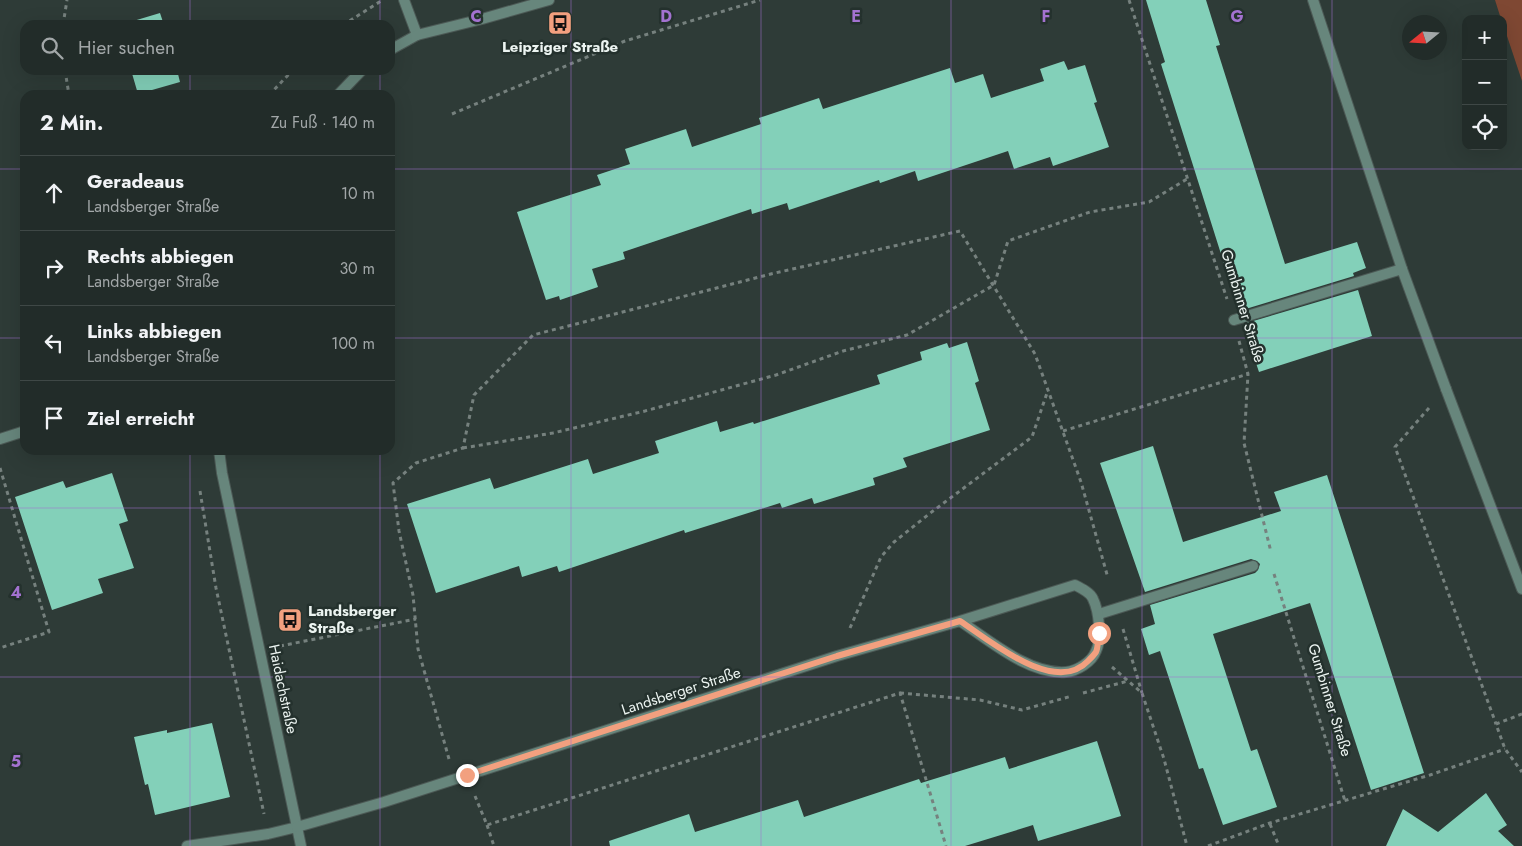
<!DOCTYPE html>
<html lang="de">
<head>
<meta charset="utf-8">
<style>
  :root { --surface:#222c29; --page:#2a3431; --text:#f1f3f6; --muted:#a2a7a8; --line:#3f4846 }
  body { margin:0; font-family:Jost,sans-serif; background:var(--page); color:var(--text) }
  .controls { position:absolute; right:15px; top:15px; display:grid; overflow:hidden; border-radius:10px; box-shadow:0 5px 20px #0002 }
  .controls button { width:45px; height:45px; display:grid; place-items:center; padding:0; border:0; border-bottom:1px solid var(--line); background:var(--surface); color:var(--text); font:25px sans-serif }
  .compass { position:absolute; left:1402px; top:15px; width:45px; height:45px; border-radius:50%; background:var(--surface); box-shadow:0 5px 20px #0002; rotate:252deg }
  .stop { position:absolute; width:15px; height:15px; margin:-11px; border:4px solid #f2a07f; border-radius:50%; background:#fff }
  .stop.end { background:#f2a07f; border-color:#fff; box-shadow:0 1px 5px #0008 }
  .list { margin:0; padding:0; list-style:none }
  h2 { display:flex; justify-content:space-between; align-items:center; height:65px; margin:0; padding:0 20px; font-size:21px }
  h2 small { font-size:16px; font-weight:400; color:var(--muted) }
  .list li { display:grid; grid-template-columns:32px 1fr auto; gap:15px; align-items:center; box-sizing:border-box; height:75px; padding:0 20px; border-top:1px solid var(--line) }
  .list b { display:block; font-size:19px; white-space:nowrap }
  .list p { margin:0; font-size:16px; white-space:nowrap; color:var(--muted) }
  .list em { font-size:16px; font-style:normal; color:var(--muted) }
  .icon { flex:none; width:28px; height:28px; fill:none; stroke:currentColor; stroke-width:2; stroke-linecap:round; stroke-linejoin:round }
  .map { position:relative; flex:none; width:1522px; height:846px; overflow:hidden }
  .search { position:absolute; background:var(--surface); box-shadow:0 5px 20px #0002; left:20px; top:20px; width:375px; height:55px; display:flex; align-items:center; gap:12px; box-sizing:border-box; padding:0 18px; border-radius:15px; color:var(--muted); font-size:19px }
  .panel { position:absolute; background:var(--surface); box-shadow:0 5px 20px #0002; left:20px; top:90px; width:375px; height:365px; border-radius:15px }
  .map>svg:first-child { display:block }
  .park { fill:#7f4833 }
  .building { fill:#83d0b9 }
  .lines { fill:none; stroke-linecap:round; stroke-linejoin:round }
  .service-casing { stroke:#4c5955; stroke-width:12 }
  .minor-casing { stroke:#4c5955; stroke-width:12 }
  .path { stroke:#76817e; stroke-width:3; stroke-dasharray:4 4; stroke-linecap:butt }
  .service { stroke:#67867c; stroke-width:10 }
  .minor { stroke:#67867c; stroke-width:10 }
  .route { stroke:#f2a07f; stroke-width:6 }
  .grid { fill:none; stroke:#a372d0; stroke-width:1; stroke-opacity:0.55 }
  .labels { text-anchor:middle; stroke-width:5; stroke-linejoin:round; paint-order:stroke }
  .poi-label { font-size:15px; font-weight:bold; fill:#ecf4f1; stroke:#24312d }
  .street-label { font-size:15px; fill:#ecf4f1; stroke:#24312d }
  .grid-label { font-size:16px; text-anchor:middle; font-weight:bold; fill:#a372d0; stroke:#24312d; stroke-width:5; stroke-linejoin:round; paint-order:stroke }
</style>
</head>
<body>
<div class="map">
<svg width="1522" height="846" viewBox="0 0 1522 846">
  <rect width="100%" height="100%" fill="#2e3b37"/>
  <polygon class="park" points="1495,0 1522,0 1522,81 1503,24 1503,19 1501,19"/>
  <g class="building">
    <polygon points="1146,0 1206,0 1220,45 1216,46 1285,264 1357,242 1366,268 1353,273 1354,276 1239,311 1161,64 1165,62"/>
    <polygon points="160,13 164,25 120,25"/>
    <polygon points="1064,61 1068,70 1085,65 1097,102 1094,103 1109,147 1053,166 1050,157 1014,169 1008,151 918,181 915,171 880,183 879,180 789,210 787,203 752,214 751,209 623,252 625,259 592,269 598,287 560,300 559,296 546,300 517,212 601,185 597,175 630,164 625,149 686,129 692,147 761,124 759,118 819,98 823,109 950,68 955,83 983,74 991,98 1044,81 1040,69"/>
    <polygon points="131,70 177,70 180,82 138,94"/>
    <polygon points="1358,290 1372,336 1259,372 1243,324"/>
    <polygon points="967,342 979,381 975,383 990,430 903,458 907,467 873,478 875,485 814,504 812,498 782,508 780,503 685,533 684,530 559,572 557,566 522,577 519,566 436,593 407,504 490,478 494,489 588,459 593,474 659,453 655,441 717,421 720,432 753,422 754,424 880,384 877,375 922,360 920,352 947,343 949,348"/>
    <polygon points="1153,446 1183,542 1281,511 1274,492 1327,475 1424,773 1371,790 1310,603 1213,634 1251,751 1257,749 1277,807 1223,825 1203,768 1199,769 1160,651 1149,655 1141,629 1155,624 1150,605 1255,573 1258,570 1260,564 1257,561 1251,559 1145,592 1100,463"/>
    <polygon points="112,473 128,521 119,524 134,568 98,579 103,593 52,610 15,497 63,481 66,488"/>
    <polygon points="212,723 230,797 155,815 148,784 145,785 134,737 167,730 167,733"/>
    <polygon points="1097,741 1121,816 1038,841 1033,825 965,846 610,846 609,841 689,814 695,832 798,800 804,817 919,779 921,783 1005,757 1009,769"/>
    <polygon points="1486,793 1507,825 1498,831 1514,846 1386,846 1403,809 1438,832"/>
  </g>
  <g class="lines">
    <defs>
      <g id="service">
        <polyline points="1234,320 1402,269"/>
        <polyline points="1446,389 1522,589"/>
        <polyline points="1099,614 1253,566"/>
        <polyline points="187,846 268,834 297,827"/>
      </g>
      <g id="minor">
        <polyline points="404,0 417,35"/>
        <polyline points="1313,0 1402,269 1446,389"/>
        <polyline points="390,50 417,35 482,19 549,0"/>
        <polyline points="338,95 362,70"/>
        <polyline points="0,439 25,431"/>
        <polyline points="219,450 222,473 301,846"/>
        <path d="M 297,827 L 384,802 L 837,656 L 960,621 C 989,640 1029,675 1066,672 C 1077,671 1092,662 1096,651 C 1102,639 1099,611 1093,599 C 1091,593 1081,588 1075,585 L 960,621"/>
      </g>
    </defs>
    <use href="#service" class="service-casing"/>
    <use href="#minor" class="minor-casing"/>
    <g class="path">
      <polyline points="1129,0 1227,299"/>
      <polyline points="63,25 67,0"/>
      <polyline points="343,25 381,1"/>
      <polyline points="65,70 69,95"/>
      <polyline points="269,95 293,70"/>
      <polyline points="452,114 625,41 760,0"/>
      <polyline points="1239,341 1248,374 1244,443 1271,552"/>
      <polyline points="1429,408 1395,447 1496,724"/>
      <polyline points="1063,431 1248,374"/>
      <polyline points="463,448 553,433 645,411 776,375 843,351 907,335 994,285 1008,241 1090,212 1149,202 1187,179"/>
      <polyline points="0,468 49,632 0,648"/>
      <polyline points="200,491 216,588 264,814"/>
      <polyline points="1274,574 1345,801"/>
      <polyline points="850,628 881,557 894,542 929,514 1032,437 1048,390"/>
      <polyline points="1123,629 1142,693"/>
      <polyline points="280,646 416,619"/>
      <polyline points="1112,667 1142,693 1164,759 1187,846"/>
      <polyline points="900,693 980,700 1022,710 1072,696"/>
      <polyline points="1083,693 1128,681"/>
      <polyline points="1522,714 1496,724 1505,749 1522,772"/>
      <polyline points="449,759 418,649 413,595 399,531 393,483 416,463 463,448 474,395 533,335 775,273 960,231 1035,354 1081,482 1108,578"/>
      <polyline points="475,796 487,825 900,693 946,846"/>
      <polyline points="1270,824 1279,846"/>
      <polyline points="487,825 494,846"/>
      <polyline points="1208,846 1270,823 1430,775 1505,749"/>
    </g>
    <use href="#service" class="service"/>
    <use href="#minor" class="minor"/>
  </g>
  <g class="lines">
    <path class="route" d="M 467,775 L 837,656 L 960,621 C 989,640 1055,696 1088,661 C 1090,659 1094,655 1096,652 C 1098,648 1098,639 1099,633"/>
  </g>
  <path class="grid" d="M 190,0 L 190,25M 380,0 L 380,25M 571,0 L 571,846M 761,0 L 761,846M 951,0 L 951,846M 1142,0 L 1142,846M 1332,0 L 1332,846M 190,70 L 190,95M 380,70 L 380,95M 0,169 L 25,169M 390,169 L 1522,169M 0,338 L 25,338M 390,338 L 1522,338M 190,450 L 190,846M 380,450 L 380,846M 0,508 L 1522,508M 0,677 L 1522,677"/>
  <defs>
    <symbol id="bus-square" viewBox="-11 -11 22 22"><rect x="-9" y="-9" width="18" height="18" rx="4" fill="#f2a07f" stroke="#24312d"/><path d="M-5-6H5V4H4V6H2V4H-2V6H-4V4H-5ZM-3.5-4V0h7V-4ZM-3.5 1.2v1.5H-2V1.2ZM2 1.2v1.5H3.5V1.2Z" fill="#111"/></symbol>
  </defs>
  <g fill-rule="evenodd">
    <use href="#bus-square" x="546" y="9" width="28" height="28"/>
    <use href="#bus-square" x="276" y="606" width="28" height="28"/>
  </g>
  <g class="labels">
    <g class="poi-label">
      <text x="560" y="52">Leipziger Straße</text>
      <text x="308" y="616" text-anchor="start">Landsberger<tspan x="308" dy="17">Straße</tspan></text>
    </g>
    <g class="street-label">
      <text transform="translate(1243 306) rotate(73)" y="5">Gumbinner Straße</text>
      <text transform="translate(283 689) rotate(78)" y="5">Haidachstraße</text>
      <text transform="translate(681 691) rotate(-18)" y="5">Landsberger Straße</text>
      <text transform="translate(1330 700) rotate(73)" y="5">Gumbinner Straße</text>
    </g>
  </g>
  <g class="grid-label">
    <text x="476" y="22">C</text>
    <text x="666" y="22">D</text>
    <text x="856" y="22">E</text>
    <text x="1046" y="22">F</text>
    <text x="1237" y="22">G</text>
    <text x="16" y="598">4</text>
    <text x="16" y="767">5</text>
  </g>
</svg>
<div class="controls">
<button>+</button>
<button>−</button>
<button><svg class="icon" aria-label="locate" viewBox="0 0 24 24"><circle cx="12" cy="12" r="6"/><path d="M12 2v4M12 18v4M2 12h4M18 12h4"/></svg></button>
</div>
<svg class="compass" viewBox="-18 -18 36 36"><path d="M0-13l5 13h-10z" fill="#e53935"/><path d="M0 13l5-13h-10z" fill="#a2a7a8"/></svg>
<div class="stop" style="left:1099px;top:633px"></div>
<div class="stop end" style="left:467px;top:775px"></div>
<div class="search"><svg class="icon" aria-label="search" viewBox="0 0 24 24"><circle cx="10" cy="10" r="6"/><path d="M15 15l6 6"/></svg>Hier suchen</div>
<section class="panel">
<h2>2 Min.<small>Zu Fuß · 140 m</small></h2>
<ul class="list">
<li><svg class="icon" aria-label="ahead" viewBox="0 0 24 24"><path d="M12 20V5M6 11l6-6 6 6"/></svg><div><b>Geradeaus</b><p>Landsberger Straße</p></div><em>10 m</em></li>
<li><svg class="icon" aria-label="right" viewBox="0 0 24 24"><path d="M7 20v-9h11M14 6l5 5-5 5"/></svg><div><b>Rechts abbiegen</b><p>Landsberger Straße</p></div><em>30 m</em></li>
<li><svg class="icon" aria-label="left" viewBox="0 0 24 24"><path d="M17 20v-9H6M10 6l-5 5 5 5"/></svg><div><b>Links abbiegen</b><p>Landsberger Straße</p></div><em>100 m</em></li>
<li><svg class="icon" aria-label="arrive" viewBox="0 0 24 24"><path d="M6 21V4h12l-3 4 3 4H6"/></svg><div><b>Ziel erreicht</b></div></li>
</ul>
</section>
</div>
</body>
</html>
